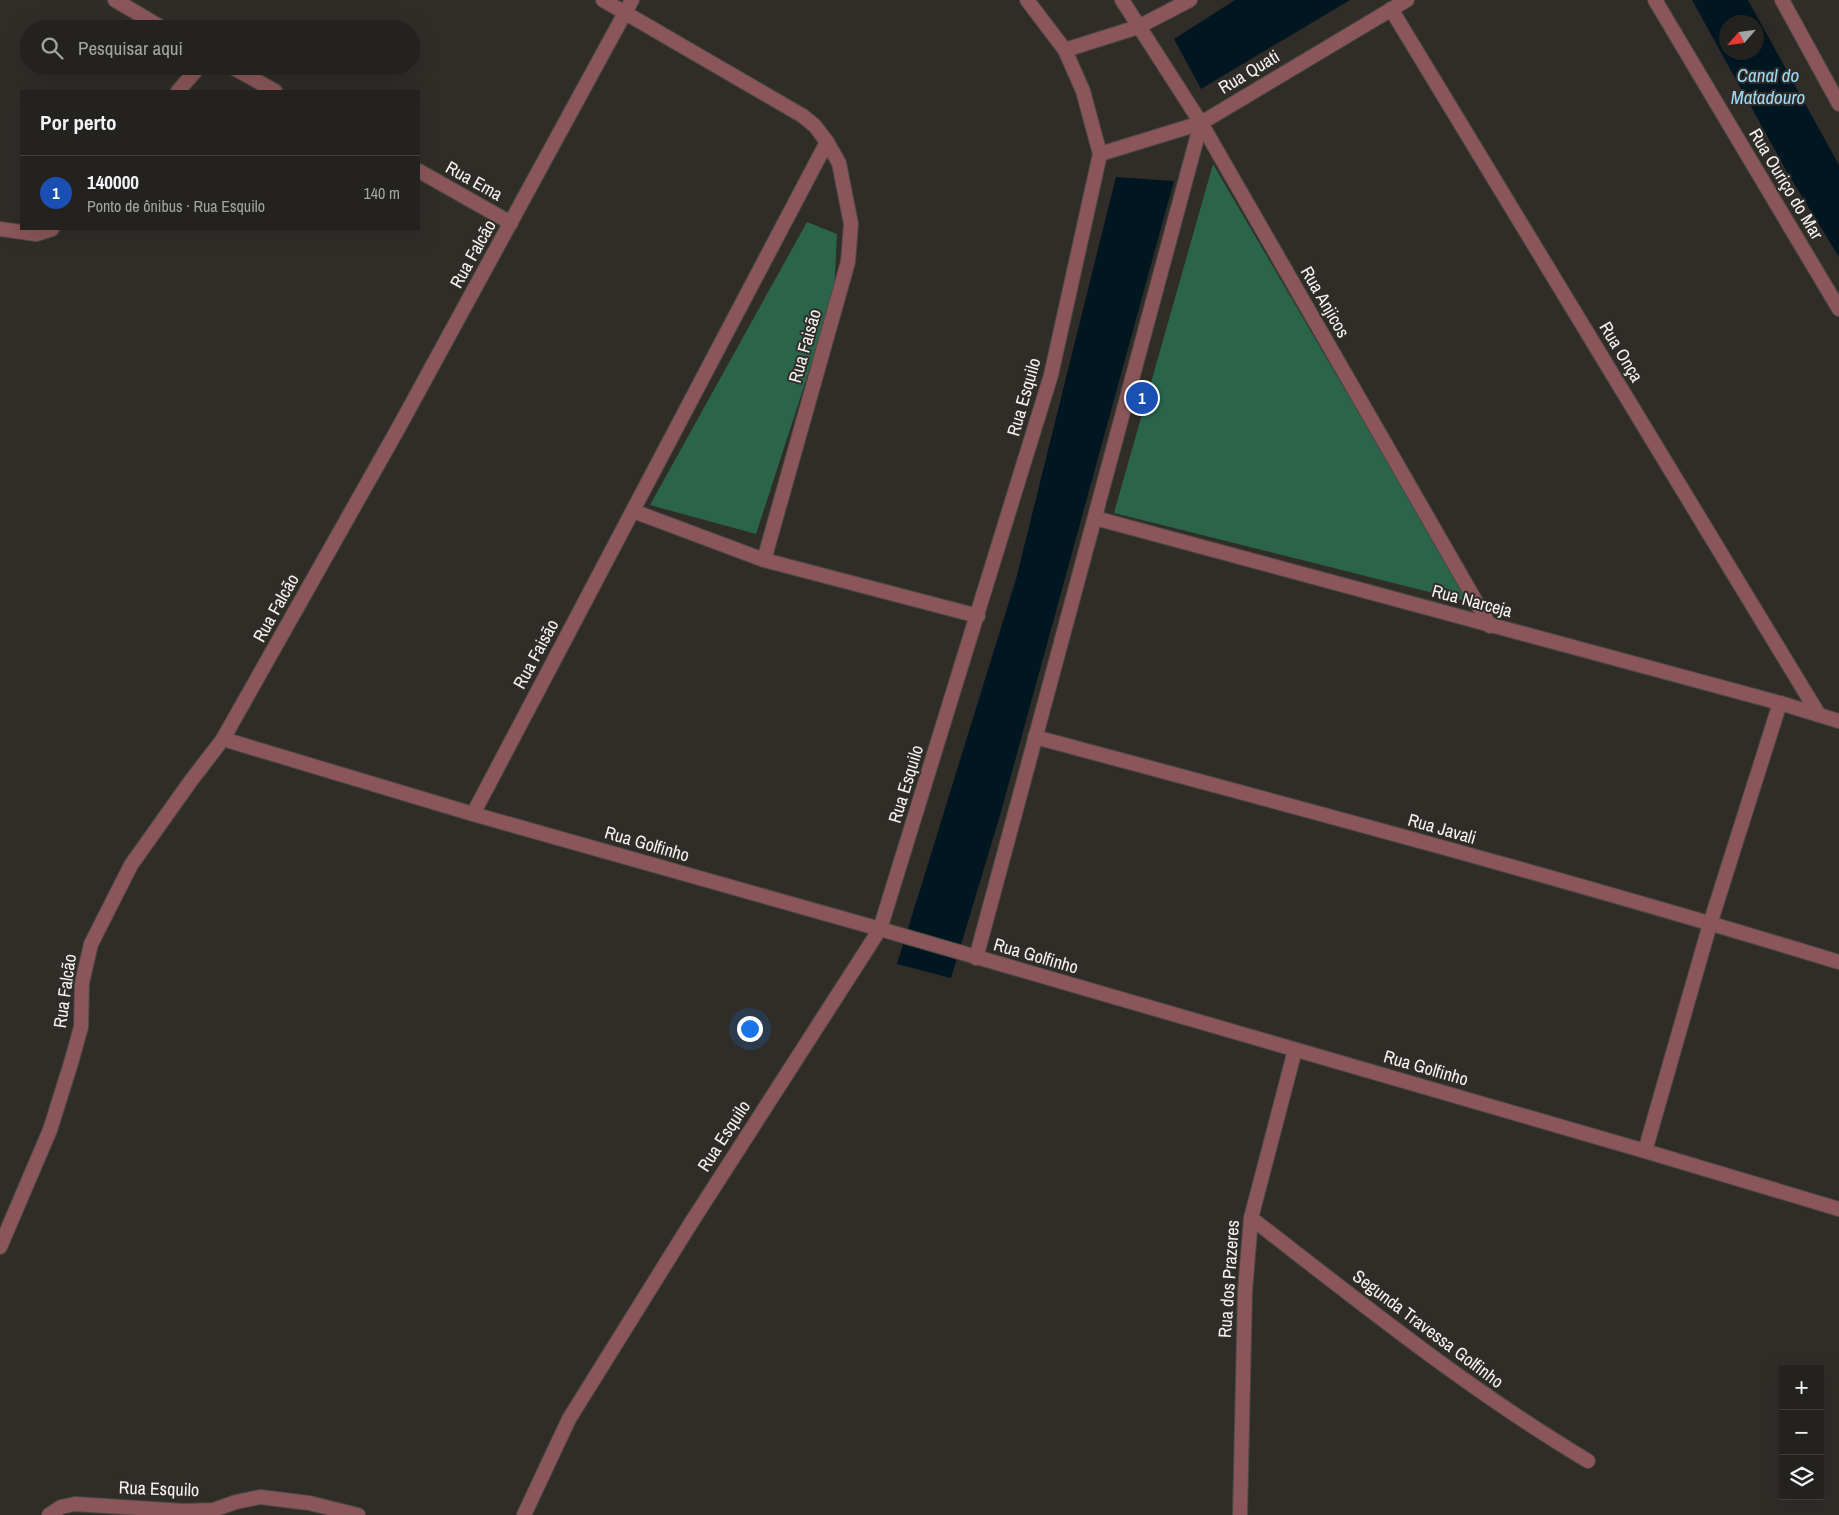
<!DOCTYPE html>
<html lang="pt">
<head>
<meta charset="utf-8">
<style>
  :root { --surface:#24221f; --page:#302f2c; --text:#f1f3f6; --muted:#a3a4a4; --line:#413f3d; --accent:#fb8fc4 }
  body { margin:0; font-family:"Archivo Narrow",sans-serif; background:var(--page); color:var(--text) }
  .controls { position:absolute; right:15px; bottom:15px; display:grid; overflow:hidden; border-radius:0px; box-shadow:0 5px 20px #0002 }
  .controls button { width:45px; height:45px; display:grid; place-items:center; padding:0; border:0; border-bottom:1px solid var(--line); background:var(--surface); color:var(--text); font:25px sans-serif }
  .compass { position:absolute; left:1719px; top:15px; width:45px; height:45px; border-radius:50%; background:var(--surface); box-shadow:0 5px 20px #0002; rotate:242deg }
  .you { position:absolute; left:749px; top:1028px; width:18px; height:18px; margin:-12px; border:4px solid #fff; border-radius:50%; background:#1a73e8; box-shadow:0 0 0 8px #1a73e833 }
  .badge { display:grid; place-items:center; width:32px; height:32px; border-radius:50%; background:var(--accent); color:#fff; font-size:16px; font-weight:700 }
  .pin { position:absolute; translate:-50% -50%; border:2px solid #fff; box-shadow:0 1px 5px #0006 }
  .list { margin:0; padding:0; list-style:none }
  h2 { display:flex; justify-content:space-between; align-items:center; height:65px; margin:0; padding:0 20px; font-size:21px }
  h2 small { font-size:16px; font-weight:400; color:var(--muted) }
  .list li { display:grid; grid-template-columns:32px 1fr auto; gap:15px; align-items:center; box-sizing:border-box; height:75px; padding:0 20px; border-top:1px solid var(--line) }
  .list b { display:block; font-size:19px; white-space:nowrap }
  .list p { margin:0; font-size:16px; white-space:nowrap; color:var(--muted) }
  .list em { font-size:16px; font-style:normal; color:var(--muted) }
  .icon { flex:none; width:28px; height:28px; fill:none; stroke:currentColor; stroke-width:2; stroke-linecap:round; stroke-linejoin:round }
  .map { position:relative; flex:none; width:1839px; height:1515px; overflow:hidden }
  .search { position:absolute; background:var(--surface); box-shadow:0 5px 20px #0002; left:20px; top:20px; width:400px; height:55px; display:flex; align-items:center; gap:12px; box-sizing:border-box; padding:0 18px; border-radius:28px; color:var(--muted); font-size:19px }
  .panel { position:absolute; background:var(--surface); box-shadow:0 5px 20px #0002; left:20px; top:90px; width:400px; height:140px; border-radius:0px }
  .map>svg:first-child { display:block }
  .green { fill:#29644b }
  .water { fill:#001721; fill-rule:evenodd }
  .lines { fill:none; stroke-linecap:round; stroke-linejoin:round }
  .minor-casing { stroke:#4c4945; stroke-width:16 }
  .tertiary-casing { stroke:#4c4945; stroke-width:16 }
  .minor { stroke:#8a5659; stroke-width:14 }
  .tertiary { stroke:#8a5659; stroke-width:14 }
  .labels { text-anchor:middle; stroke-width:4; stroke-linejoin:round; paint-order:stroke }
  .street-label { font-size:18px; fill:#f5f3f0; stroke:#302d29 }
  .water-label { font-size:19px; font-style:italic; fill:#9ddaf7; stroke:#302d29 }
</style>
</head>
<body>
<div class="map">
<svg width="1839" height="1515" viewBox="0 0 1839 1515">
  <rect width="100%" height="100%" fill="#302d29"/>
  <g class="green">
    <polygon points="1213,164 1469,602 1114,513"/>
    <polygon points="807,222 837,234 834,294 756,534 650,505"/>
  </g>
  <g class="water">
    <polygon points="1235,0 1350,0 1201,89 1174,39"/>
    <path d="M 1692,0 L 1748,0 L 1839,165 L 1839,257 L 1787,172 ZM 1756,22 L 1756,52 L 1726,52 L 1726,22 Z"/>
    <polygon points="1116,177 1174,181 1001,812 951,978 897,964 1016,579"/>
  </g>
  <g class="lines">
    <defs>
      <g id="minor">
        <polyline points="115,0 164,29"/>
        <polyline points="603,0 803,116 815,126 827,142 839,163 851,224 848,262 764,560"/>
        <polyline points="1122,0 1201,123 1490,626"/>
        <polyline points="1655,0 1839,309"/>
        <polyline points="1782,0 1839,104"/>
        <polyline points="1391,9 1819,715"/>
        <polyline points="230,66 275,91"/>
        <polyline points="178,91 200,66"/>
        <polyline points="1100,154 1201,123 1407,0"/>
        <polyline points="419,171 511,223"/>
        <polyline points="0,229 36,234 52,229"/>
        <polyline points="633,511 764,560 978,616"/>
        <polyline points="1095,518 1780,703 1839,721"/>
        <path d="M 1035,737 C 1304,809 1573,881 1839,962"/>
        <polyline points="223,739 473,814 880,929 1645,1151 1839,1209"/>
        <polyline points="473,814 827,142"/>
        <polyline points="976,958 1201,123"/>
        <polyline points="1645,1151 1710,924 1780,703"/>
        <path d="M 1251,1218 C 1361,1303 1469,1390 1588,1461"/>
        <polyline points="0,1247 50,1130 71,1063 81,1027 82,983 91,944 131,865 190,782 223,739 399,427 632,0"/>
        <polyline points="49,1515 61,1507 75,1504 185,1511 213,1510 236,1502 260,1497 309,1503 358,1515"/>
        <polyline points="524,1515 569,1419 691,1223 880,929 1051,375 1100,154 1083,91 1065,50"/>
        <polyline points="1240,1515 1245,1291 1251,1218 1295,1050"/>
      </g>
      <polyline id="tertiary" points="1027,0 1065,50 1138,27 1190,0"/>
    </defs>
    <use href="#minor" class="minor-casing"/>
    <use href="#tertiary" class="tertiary-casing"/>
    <use href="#minor" class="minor"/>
    <use href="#tertiary" class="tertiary"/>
  </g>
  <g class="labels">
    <g class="street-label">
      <text transform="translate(1249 72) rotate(-31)" y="6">Rua Quati</text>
      <text transform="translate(474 181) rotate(29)" y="6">Rua Ema</text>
      <text transform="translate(1786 184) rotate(59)" y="6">Rua Ouriço do Mar</text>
      <text transform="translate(473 254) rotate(-61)" y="6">Rua Falcão</text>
      <text transform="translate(1325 302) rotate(60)" y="6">Rua Anjicos</text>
      <text transform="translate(805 346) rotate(-74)" y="6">Rua Faisão</text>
      <text transform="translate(1621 352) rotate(59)" y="6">Rua Onça</text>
      <text transform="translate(1024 397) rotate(-74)" y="6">Rua Esquilo</text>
      <text transform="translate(1472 601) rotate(15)" y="6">Rua Narceja</text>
      <text transform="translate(276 608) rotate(-61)" y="6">Rua Falcão</text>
      <text transform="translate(536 654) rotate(-62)" y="6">Rua Faisão</text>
      <text transform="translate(906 784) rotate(-73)" y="6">Rua Esquilo</text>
      <text transform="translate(1442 829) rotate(16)" y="6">Rua Javali</text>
      <text transform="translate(647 844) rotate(16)" y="6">Rua Golfinho</text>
      <text transform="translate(1036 956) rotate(16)" y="6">Rua Golfinho</text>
      <text transform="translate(65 991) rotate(-82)" y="6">Rua Falcão</text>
      <text transform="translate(1426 1068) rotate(16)" y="6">Rua Golfinho</text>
      <text transform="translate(724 1136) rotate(-57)" y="6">Rua Esquilo</text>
      <text transform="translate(1229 1279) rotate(-86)" y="6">Rua dos Prazeres</text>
      <text transform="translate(1428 1329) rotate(37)" y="6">Segunda Travessa Golfinho</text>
      <text transform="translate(159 1489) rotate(2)" y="6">Rua Esquilo</text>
    </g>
    <g class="water-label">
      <text x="1768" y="82">Canal do<tspan x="1768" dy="22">Matadouro</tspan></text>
    </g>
  </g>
</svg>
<div class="controls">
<button>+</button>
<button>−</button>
<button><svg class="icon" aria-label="layers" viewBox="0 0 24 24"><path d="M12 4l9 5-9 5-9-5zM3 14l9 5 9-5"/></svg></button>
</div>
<svg class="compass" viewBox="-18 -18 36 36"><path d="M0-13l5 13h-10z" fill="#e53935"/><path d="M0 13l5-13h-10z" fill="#a3a4a4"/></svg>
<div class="you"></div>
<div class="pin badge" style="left:1142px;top:398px;background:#1a4fb4">1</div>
<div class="search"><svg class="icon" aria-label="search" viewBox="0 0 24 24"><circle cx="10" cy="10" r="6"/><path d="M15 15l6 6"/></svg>Pesquisar aqui</div>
<section class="panel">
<h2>Por perto<small></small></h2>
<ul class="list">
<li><span class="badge" style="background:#1a4fb4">1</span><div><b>140000</b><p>Ponto de ônibus · Rua Esquilo</p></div><em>140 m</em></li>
</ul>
</section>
</div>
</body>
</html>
